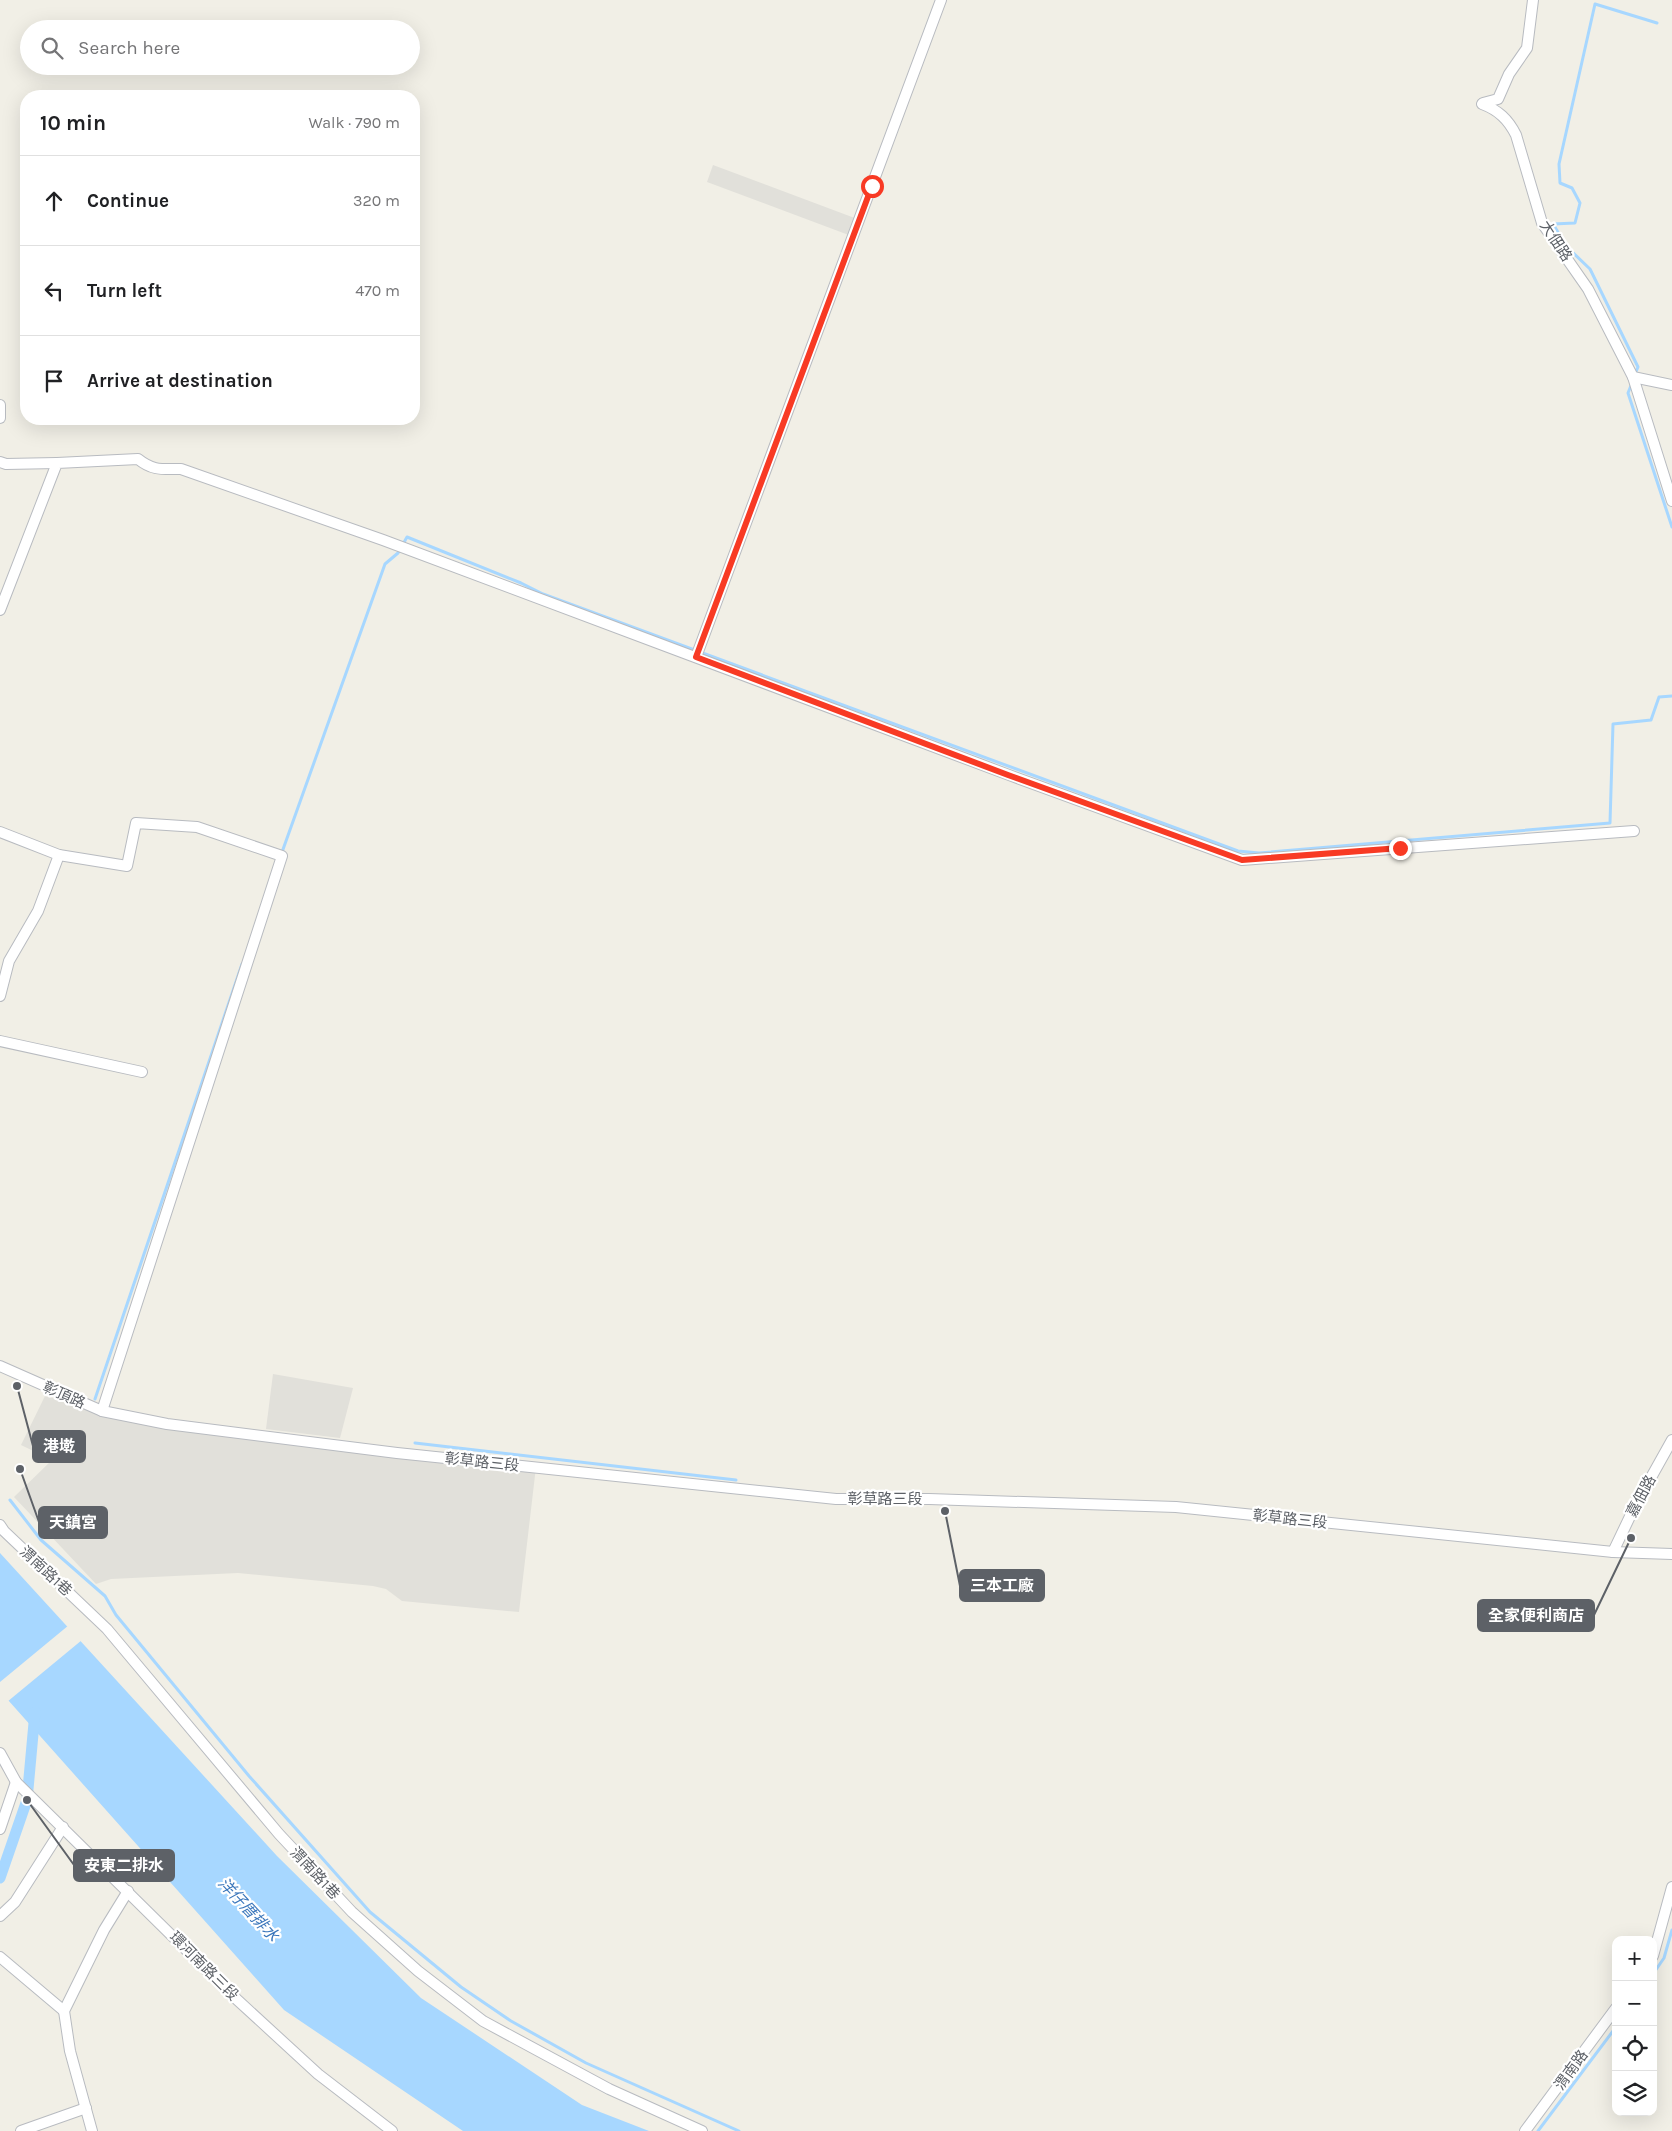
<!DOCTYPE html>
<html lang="en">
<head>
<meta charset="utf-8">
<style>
  :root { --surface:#fff; --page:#f6f6f6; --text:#202124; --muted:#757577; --line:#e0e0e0 }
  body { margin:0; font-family:Karla,"Noto Sans TC",sans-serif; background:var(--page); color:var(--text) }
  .controls { position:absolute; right:15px; bottom:15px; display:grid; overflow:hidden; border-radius:10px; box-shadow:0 5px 20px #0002 }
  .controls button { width:45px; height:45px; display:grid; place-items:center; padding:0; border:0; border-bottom:1px solid var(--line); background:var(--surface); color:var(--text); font:25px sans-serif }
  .stop { position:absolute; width:15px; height:15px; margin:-11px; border:4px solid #f83a24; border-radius:50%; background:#fff }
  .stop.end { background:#f83a24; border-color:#fff; box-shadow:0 1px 5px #0008 }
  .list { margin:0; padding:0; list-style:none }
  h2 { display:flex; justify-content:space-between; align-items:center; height:65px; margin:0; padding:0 20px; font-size:21px }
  h2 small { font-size:16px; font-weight:400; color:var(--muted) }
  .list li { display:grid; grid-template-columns:32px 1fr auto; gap:15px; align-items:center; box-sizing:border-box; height:90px; padding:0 20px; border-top:1px solid var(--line) }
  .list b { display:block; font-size:19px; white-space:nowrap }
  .list em { font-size:16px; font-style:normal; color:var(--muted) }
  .icon { flex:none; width:28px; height:28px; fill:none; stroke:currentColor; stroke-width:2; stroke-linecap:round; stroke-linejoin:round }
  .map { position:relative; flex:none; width:1672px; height:2131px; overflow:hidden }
  .search { position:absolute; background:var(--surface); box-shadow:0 5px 20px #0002; left:20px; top:20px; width:400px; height:55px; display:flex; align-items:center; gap:12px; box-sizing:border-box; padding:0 18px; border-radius:28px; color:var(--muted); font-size:19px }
  .panel { position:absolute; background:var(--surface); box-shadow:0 5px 20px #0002; left:20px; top:90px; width:400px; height:335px; border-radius:20px }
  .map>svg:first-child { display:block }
  .industrial { fill:#e1e0da }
  .water { fill:#a7d7ff }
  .pier { fill:#f1efe6 }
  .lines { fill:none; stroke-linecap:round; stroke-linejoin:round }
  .stream { stroke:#a7d7ff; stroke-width:3 }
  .canal { stroke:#a7d7ff; stroke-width:11 }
  .minor-casing { stroke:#b8bbc0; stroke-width:12 }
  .minor { stroke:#fff; stroke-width:10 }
  .route { stroke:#f83a24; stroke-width:6 }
  .labels { text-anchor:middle; stroke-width:4.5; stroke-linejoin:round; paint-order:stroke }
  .street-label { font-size:15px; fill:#5d6167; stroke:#fff }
  .water-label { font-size:16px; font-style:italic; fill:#3a76bb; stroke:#fff }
  .leader { fill:none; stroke:#5d6167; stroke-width:2 }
  .callout-dot { fill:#5d6167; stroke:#fff; stroke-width:2 }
  .callout { fill:#5d6167; stroke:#5d6167; stroke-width:2 }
  .callout-label { font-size:16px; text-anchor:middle; font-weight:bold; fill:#fff }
</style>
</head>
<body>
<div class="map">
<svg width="1672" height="2131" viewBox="0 0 1672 2131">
  <rect width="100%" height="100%" fill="#f1efe6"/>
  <g class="industrial">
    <polygon points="713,165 860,220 854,237 707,182"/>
    <polygon points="273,1374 353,1388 340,1438 266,1429"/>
    <polygon points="45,1396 102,1411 536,1467 519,1612 402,1601 386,1589 373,1586 238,1573 111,1579 96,1584 14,1497 52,1460 21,1445"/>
  </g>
  <polygon class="water" points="0,1553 277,1856 421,1998 582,2105 649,2131 463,2131 284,2010 0,1691"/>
  <polygon class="pier" points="69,1625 82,1640 7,1702 0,1694 0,1682"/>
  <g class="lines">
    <g class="stream">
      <polyline points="1635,374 1638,367 1590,269 1567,247 1553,224 1575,223 1580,203 1572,188 1560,183 1559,164 1595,4 1657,23"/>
      <polyline points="1632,383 1628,393 1672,527"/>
      <polyline points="281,855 385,564 398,553 407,537 521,583 543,594 1238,851 1259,853 1610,823 1613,724 1651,720 1659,697 1672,696"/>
      <polyline points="95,1399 242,964"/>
      <polyline points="415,1443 736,1480"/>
      <polyline points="10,1500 41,1540 105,1596 116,1615 249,1776 370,1912 461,1987 511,2021 586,2063 739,2131"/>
      <polyline points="1653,1974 1664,1958 1672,1930"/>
      <polyline points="1538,2131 1616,2027"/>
    </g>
    <polyline class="canal" points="0,1878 27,1800 35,1712"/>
    <defs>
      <g id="minor">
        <polyline points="1483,103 1498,99 1509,74 1527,48 1533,0"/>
        <path d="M 1482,104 C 1498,110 1508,119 1516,135 L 1542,223 L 1588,289 L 1633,377 L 1672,501"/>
        <polyline points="1633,377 1672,385"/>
        <polyline points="0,405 0,418"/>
        <polyline points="0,462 6,464 57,463"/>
        <path d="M 0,610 L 57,463 L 138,459 C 153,471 162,469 181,469 L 383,540 L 1009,775 L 1242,860 L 1634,831"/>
        <polyline points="696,657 941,0"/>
        <polyline points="0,832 59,855 127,866 136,823 197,827 282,856 102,1411"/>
        <polyline points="0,996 9,961 38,911 59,855"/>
        <polyline points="0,1041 142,1072"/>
        <polyline points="0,1366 102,1411 167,1424 397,1453 836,1499 929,1499 1176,1507 1613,1552 1672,1554"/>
        <polyline points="0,1525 4,1531 107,1629 279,1834 352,1912 418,1971 483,2021 609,2089 702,2131"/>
        <polyline points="1613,1552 1634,1508 1672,1440"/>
        <polyline points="0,1753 16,1782 232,1995 318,2074 392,2131"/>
        <polyline points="0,1829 16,1782"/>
        <polyline points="0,1916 15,1902 63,1827"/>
        <polyline points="1653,1956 1672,1887"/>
        <polyline points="0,1957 64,2011"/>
        <polyline points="21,2131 86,2108"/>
        <polyline points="92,2131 70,2051 64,2011 104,1930 128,1891"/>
        <polyline points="1525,2131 1616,2008"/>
      </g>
    </defs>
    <use href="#minor" class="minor-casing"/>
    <use href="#minor" class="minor"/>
  </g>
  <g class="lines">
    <polyline class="route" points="872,186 696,657 1008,775 1242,860 1400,848"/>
  </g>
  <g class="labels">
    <g class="street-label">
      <text transform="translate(1556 241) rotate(57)" y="5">大佃路</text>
      <text transform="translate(64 1395) rotate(24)" y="5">彰頂路</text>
      <text transform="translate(482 1462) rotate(6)" y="5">彰草路三段</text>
      <text transform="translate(1641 1496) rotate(-62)" y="5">嘉佃路</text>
      <text x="885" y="1504">彰草路三段</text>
      <text transform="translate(1290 1519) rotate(6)" y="5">彰草路三段</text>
      <text transform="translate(46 1571) rotate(43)" y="5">渭南路1巷</text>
      <text transform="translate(315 1873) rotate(47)" y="5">渭南路1巷</text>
      <text transform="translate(204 1966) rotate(45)" y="5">環河南路三段</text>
      <text transform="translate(1571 2070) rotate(-54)" y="5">渭南路</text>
    </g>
    <g class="water-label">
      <text transform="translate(249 1909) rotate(47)" y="6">洋仔厝排水</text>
    </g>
  </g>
  <path class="leader" d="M17 1386L33 1446M20 1469L39 1522M945 1511L960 1586M1631 1538L1594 1615M27 1800L74 1865"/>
  <g class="callout-dot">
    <circle cx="17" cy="1386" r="5"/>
    <circle cx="20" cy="1469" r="5"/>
    <circle cx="945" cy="1511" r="5"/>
    <circle cx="1631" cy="1538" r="5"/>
    <circle cx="27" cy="1800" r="5"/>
  </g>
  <g class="callout">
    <rect x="33" y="1431" width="52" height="31" rx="5"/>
    <rect x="39" y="1507" width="68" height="31" rx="5"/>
    <rect x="960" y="1570" width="84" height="31" rx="5"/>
    <rect x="1478" y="1600" width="116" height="31" rx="5"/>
    <rect x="74" y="1850" width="100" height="31" rx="5"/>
  </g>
  <g class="callout-label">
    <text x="59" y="1452">港墘</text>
    <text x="73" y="1528">天鎮宮</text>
    <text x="1002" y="1591">三本工廠</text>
    <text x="1536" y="1621">全家便利商店</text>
    <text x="124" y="1871">安東二排水</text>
  </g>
</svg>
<div class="controls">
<button>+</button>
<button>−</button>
<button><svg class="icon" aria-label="locate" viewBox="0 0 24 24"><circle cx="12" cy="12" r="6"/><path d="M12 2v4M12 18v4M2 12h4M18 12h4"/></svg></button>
<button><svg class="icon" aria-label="layers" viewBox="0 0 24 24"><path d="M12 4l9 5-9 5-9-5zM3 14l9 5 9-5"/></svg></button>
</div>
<div class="stop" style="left:872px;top:186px"></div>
<div class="stop end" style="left:1400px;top:848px"></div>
<div class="search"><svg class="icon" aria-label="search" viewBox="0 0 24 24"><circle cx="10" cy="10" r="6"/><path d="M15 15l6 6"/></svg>Search here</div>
<section class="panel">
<h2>10 min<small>Walk · 790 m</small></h2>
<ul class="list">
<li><svg class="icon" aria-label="ahead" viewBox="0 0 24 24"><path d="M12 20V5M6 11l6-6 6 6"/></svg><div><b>Continue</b></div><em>320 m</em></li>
<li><svg class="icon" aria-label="left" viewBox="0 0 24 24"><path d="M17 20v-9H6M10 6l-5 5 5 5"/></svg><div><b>Turn left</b></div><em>470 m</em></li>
<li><svg class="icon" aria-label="arrive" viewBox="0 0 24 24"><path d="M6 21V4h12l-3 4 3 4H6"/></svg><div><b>Arrive at destination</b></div></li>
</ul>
</section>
</div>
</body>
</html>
